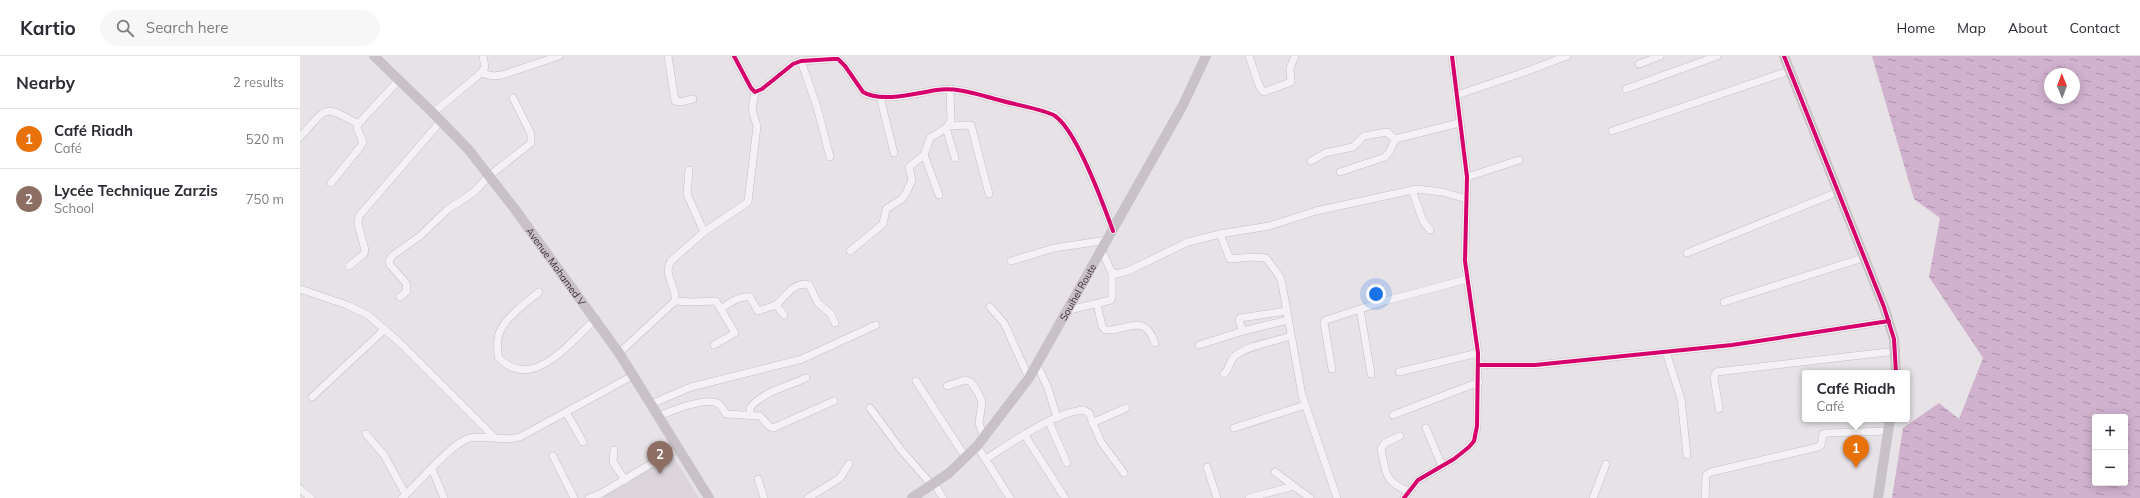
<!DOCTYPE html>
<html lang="en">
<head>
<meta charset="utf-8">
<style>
  :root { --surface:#fff; --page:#f7f7f7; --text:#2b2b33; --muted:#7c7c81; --line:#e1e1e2; --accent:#796a76 }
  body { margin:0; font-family:Mulish,sans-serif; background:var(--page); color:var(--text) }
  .controls { position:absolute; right:12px; bottom:12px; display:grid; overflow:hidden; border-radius:4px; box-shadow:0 2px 10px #0003 }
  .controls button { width:36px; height:36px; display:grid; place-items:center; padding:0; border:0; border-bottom:1px solid var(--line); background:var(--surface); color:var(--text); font:20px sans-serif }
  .compass { position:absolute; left:1744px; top:12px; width:36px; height:36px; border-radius:50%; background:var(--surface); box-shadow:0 2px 10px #0003; rotate:359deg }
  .you { position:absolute; left:1076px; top:238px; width:14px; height:14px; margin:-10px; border:3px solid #fff; border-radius:50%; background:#1a73e8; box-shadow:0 0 0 6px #1a73e833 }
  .badge { display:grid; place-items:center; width:26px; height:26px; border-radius:50%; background:var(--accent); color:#fff; font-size:13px; font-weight:700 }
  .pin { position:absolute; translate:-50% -33px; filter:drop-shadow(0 1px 2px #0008) }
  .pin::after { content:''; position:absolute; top:21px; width:14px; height:12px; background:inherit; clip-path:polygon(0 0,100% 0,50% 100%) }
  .popup { position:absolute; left:1502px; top:314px; width:108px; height:52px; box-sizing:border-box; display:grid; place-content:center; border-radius:4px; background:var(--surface); filter:drop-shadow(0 1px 3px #0005); font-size:13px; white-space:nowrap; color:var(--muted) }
  .popup b { font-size:15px; color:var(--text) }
  .popup::after { content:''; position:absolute; left:50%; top:100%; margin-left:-8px; border:8px solid transparent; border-top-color:var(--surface) }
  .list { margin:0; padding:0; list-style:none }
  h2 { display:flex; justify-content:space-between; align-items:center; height:52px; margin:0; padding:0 16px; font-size:17px }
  h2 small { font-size:13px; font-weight:400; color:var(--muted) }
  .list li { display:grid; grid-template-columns:26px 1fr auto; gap:12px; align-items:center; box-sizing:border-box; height:60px; padding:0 16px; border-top:1px solid var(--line) }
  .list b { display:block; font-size:15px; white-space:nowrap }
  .list p { margin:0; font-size:13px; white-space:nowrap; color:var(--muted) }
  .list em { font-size:13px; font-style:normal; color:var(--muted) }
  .icon { flex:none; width:22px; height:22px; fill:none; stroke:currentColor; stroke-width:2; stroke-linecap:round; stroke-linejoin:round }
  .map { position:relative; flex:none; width:1840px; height:442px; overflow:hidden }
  header { display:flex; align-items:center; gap:24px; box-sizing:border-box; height:56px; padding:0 20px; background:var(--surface); border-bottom:1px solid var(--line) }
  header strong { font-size:19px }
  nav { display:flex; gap:22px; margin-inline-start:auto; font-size:14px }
  .search { width:280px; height:36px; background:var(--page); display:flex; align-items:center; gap:10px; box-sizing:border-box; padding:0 14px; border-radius:22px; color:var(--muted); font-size:15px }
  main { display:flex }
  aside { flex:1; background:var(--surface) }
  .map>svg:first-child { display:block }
  .built { fill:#dcd4db }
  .water { fill:url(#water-ripples); fill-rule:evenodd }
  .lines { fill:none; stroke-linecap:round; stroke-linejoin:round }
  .street-casing { stroke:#c4c0c4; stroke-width:8 }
  .street { stroke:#f3f1f3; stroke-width:7 }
  .secondary { stroke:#c8c2c7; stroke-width:10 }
  .cycleway-casing { stroke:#f6eff5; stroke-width:6 }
  .cycleway { stroke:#d6006c; stroke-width:4 }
  .labels { text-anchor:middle; stroke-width:3; stroke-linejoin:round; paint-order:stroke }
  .street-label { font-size:10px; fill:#3f293a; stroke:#f6eff5 }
</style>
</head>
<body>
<header>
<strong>Kartio</strong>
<div class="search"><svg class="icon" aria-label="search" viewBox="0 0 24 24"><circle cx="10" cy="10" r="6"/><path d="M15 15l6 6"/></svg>Search here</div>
<nav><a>Home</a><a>Map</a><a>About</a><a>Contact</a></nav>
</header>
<main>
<aside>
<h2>Nearby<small>2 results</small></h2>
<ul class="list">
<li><span class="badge" style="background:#e8710a">1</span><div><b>Café Riadh</b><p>Café</p></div><em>520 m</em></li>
<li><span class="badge" style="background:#8d6e63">2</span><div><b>Lycée Technique Zarzis</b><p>School</p></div><em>750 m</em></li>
</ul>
</aside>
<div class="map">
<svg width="1840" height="442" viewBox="0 0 1840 442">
  <defs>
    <pattern id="water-ripples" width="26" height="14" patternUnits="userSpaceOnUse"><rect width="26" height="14" fill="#d0b1ce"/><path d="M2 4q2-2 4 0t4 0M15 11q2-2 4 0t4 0" fill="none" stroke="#aa90a8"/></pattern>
  </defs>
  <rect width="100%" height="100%" fill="#e6e2e6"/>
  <polygon class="built" points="371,397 399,442 304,442 302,440"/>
  <path class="water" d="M 1572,0 L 1840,0 L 1840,442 L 1592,442 L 1603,372 L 1639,347 L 1659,363 L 1683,302 L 1629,221 L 1640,162 L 1614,143 ZM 1750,18 L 1774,18 L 1774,42 L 1750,42 ZM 1795,361 L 1825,361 L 1825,427 L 1795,427 Z"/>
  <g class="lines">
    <defs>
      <g id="street">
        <polyline points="368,0 375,45 381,46 393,43"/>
        <path d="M 434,0 L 451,32 L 455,36 L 462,33 L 493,8 L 501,5 L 533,3 L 538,3 L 545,10 L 563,36 C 581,47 617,37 637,34 C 658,31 679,39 699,44 C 710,47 748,55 755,59 C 775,73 804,150 813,175"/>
        <polyline points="949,0 960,32 964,36 991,26 990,12 995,0"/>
        <polyline points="501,5 517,51 530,101"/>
        <polyline points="1339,8 1360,0"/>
        <polyline points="181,17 193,20 202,19 259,0"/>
        <polyline points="1326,33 1417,0"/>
        <polyline points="1157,39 1222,17 1267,0"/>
        <polyline points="580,41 594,97"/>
        <polyline points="133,57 181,17 185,11 183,0"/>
        <polyline points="648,70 671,69 689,138"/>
        <polyline points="646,72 655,102"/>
        <polyline points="1312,75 1489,15"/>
        <path d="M 0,81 C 27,52 22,47 58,68"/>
        <polyline points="624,99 639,139"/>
        <polyline points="1011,105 1025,97 1053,91 1064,80 1087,76 1095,83 1159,67"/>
        <polyline points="389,114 387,138 404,176"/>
        <polyline points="1040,116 1085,101 1090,95 1095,83"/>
        <polyline points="1167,121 1219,104"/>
        <polyline points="31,127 61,90 63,86 57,72 58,68 99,24"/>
        <polyline points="1112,134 1123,165 1130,174"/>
        <polyline points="920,178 930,203 952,201 966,202 980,221 982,228 1002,339 1037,442"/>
        <polyline points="550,195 583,168 586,153 602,143 606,137 612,124 609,111 624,99 630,82 646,72 651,65 650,33"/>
        <polyline points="802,195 811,215 816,218 828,215 888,186 920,178 969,170 1016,155 1117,133 1142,136 1167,143"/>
        <polyline points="1387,197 1538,136"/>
        <polyline points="711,205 754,192 808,184"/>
        <polyline points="49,210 64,198 65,194 58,168 59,160 141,65"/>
        <polyline points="0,233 47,249 68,259 99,286 194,381"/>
        <path d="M 239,236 C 227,246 200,265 198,282 C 197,288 198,295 198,301 C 233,338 270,285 296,263"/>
        <polyline points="100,241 107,235 106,227 90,209 89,205 93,199 120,180 147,154 174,136 189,120 231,87 231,78 213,42"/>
        <polyline points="375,245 391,246 416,245 435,277 414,289"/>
        <polyline points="1424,246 1566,201"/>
        <path d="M 797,248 L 802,270 L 805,274 C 826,276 844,255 855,287"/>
        <path d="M 476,249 C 486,240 494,225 509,229 L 518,247 L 531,258 L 535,267"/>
        <polyline points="690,251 704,267 729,322"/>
        <path d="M 422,252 C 430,247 440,239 450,241 L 458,255 L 476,249 L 484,259"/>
        <polyline points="1060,253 1071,318"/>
        <polyline points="769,254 811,244 812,241 812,216"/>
        <polyline points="987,255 940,262 939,265 943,275 988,264"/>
        <polyline points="899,289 943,275"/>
        <polyline points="1366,296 1381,343 1387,399"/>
        <path d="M 319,297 L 375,245 C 377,229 362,219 371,205 L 404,176 L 448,146 L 457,70 L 452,54 L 455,36"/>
        <polyline points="737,309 748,332 757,362"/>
        <polyline points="1179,309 1235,309 1432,289 1589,265"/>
        <polyline points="1032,313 1024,267 1026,264 1085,245 1168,223"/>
        <polyline points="1099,316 1178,297"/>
        <path d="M 924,318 C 930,313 929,305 935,300 C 946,290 976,285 991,280"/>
        <polyline points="616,325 666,402"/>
        <polyline points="647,330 665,324 671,326 678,337 682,345 679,367 684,382"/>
        <polyline points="12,341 85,273"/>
        <polyline points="351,348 391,331 502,303 576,269"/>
        <polyline points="570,352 602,395 632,429"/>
        <polyline points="1419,353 1414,321 1416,316 1596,295"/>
        <polyline points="266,356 283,386"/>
        <path d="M 450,359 L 450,352 C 462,336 488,330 506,322"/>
        <polyline points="1093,359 1179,326"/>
        <path d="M 359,360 C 371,355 407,340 419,348 C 422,351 424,355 426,358 L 460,360 L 470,371 L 473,372 L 534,345"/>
        <polyline points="749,366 767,407"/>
        <polyline points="792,367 826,352"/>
        <polyline points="934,372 1005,349"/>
        <polyline points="1126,372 1142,410"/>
        <polyline points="66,378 84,399 106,439"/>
        <polyline points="724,378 765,442"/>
        <path d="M 1100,380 L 1085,387 L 1081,393 C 1086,417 1084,425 1108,435"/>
        <polyline points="677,390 710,442"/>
        <polyline points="314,394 313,406 325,424"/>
        <polyline points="253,400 274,442"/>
        <path d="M 686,403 C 711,387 754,356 784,354 L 789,357 L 801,386 L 824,417"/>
        <polyline points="907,411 917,442"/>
        <polyline points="132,413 144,442"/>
        <polyline points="975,416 1010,442"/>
        <polyline points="458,423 464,442"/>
        <polyline points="634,427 643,442"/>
        <polyline points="0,433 11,442"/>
        <path d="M 102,442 C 118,428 152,386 170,382 C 187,379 204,386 220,381 L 334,319"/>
        <polyline points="289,442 300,438 378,392"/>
        <polyline points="508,442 540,422 549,408"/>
        <polyline points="949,442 994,430"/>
        <polyline points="1104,442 1118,424 1154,403 1169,391 1174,385 1177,370 1178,297 1165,205 1167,121 1152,0"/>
        <polyline points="1293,442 1306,408"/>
        <polyline points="1405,442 1406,419 1411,416 1518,391 1521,389 1523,378 1528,377 1588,375"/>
      </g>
    </defs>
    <use href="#street" class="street-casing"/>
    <use href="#street" class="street"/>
    <g class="secondary">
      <path id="s1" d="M 74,0 L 133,57 L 168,93 L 214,152 L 319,297 L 409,442"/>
      <polyline points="1484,0 1584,251 1594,283 1596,317"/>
      <path id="s2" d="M 612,442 L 649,417 L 677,390 L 729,322 L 883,49 L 906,0"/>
      <polyline points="1578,442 1590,363"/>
    </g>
    <defs>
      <g id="cycleway">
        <path d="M 434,0 L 451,32 L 455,36 L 462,33 L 493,8 L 501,5 L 533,3 L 538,3 L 545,10 L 563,36 C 581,47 617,37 637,34 C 658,31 679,39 699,44 C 711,48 747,54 755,60 C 776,74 804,150 813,175"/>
        <polyline points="1484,0 1584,251 1594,283 1596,317"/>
        <polyline points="1179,309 1235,309 1432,289 1589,265"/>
        <polyline points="1104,442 1118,424 1154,403 1169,391 1174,385 1177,370 1178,297 1165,205 1167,121 1152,0"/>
      </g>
    </defs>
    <use href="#cycleway" class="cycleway-casing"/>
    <use href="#cycleway" class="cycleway"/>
  </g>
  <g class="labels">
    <g class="street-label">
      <text dy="4" stroke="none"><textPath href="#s1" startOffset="279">Avenue Mohamed V</textPath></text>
      <text dy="4" stroke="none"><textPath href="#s2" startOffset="268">Souihel Route</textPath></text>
    </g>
  </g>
</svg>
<div class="controls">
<button>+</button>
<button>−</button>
</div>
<svg class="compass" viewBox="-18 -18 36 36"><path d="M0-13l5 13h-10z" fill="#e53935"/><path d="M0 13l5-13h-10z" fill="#7c7c81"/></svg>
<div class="you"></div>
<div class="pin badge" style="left:1556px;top:412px;background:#e8710a">1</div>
<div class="popup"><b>Café Riadh</b>Café</div>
<div class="pin badge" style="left:360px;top:418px;background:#8d6e63">2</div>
</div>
</main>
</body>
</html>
